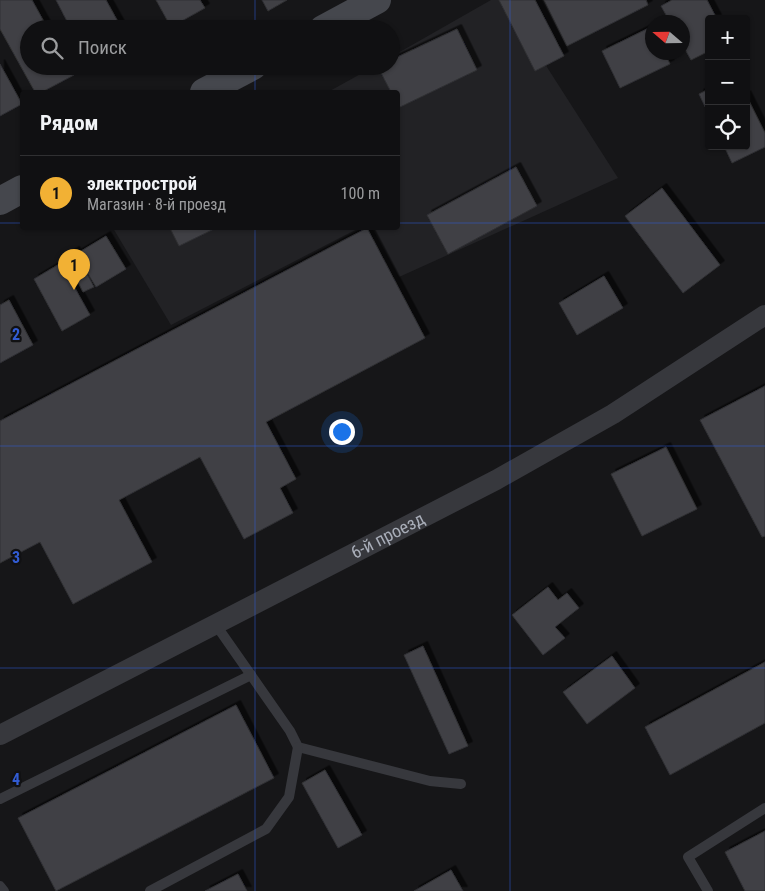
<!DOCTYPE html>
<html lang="ru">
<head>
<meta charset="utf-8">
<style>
  :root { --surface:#101012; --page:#19191b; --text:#f1f3f6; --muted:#9c9d9f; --line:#303032; --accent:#f2b134 }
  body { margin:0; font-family:"Roboto Condensed",sans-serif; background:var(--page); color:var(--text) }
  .controls { position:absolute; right:15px; top:15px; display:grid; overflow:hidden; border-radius:5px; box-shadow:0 1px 4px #0004 }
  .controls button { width:45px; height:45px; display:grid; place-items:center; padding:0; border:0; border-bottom:1px solid var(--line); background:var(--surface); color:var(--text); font:25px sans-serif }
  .compass { position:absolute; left:645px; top:15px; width:45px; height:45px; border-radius:50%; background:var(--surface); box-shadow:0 1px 4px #0004; rotate:290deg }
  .you { position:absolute; left:341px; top:431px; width:18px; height:18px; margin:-12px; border:4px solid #fff; border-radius:50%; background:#1a73e8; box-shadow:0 0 0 8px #1a73e833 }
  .badge { display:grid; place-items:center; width:32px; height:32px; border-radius:50%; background:var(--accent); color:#111; font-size:16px; font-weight:700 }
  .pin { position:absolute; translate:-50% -41px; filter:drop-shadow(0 1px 2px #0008) }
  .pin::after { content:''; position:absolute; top:26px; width:18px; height:15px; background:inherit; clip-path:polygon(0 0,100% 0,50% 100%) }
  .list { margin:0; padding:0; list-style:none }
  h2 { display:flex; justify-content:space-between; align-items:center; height:65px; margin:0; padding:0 20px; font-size:21px }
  h2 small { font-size:16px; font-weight:400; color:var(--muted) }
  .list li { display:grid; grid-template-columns:32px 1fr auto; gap:15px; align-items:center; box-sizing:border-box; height:75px; padding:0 20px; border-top:1px solid var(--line) }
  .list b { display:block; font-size:19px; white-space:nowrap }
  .list p { margin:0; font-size:16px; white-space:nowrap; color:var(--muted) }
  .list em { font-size:16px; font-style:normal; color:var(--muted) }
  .icon { flex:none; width:28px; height:28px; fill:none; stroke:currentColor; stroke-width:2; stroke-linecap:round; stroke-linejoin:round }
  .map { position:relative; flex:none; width:765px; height:891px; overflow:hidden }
  .search { position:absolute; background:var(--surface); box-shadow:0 1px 4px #0004; left:20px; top:20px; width:380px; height:55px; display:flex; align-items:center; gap:12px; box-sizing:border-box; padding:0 18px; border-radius:28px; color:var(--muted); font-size:19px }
  .panel { position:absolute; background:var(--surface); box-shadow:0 1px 4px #0004; left:20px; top:90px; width:380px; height:140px; border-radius:5px }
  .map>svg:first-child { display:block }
  .built { fill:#222225 }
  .building { fill:#404145; stroke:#303034; filter:url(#shadow) }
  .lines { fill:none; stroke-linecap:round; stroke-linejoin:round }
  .lane { stroke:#37383d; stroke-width:10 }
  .street { stroke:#37383d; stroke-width:20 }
  .secondary { stroke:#45474d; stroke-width:28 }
  .grid { fill:none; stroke:#325cd3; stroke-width:1; stroke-opacity:0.55 }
  .labels { text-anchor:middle; stroke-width:4.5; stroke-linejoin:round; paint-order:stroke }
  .street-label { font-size:18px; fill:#a8adb8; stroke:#111113 }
  .grid-label { font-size:16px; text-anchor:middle; font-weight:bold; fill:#325cd3; stroke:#111113; stroke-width:4.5; stroke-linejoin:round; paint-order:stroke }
</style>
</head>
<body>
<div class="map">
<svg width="765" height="891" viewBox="0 0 765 891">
  <defs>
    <filter id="shadow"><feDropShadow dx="4.5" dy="-4.5" stdDeviation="0" flood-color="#0009"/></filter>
  </defs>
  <rect width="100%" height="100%" fill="#161618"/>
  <g class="built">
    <polygon points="491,0 504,0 618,178 399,277 372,228 398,228 398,92 328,92 375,66 391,66 391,57"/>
    <polygon points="113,228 359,228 171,325"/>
  </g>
  <g class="building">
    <polygon points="0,0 32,0 48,29 29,29 29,66 69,66 74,75 42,92 35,92 0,29"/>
    <polygon points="56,0 106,0 122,29 71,29"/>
    <polygon points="156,0 200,0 205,8 171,27"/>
    <polygon points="262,0 287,0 268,11"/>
    <polygon points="499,0 535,0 564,56 535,71"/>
    <polygon points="544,0 646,0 648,5 567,46"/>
    <polygon points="672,0 707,0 717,19 709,19 709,51 691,60 682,44 682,22 670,22 661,6"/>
    <polygon points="651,27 652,52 664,52 670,64 620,88 602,51"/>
    <polygon points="457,29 477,70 398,108 398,92 391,92 378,67 391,66 391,60"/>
    <polygon points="0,64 22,104 0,116"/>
    <polygon points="709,89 709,115 699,94"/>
    <polygon points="746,95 765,133 765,147 732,163 724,146 746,146"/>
    <polygon points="516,167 537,206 448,254 427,215"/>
    <polygon points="662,188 720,265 683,293 625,216"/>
    <polygon points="170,228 216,228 179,246"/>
    <polygon points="367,228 425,338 266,422 296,479 280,488 293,513 244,539 200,457 119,500 152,562 73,604 40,542 0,563 0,421"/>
    <polygon points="106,236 126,269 96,287 76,254"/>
    <polygon points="75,251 94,287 83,292 65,256"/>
    <polygon points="61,263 90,315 62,331 34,279"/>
    <polygon points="604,276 623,308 577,335 559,303"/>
    <polygon points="9,300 33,345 0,363 0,305"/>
    <polygon points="765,386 765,536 762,537 700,420"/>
    <polygon points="666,447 697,509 642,536 611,474"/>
    <polygon points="548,587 558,600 567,593 579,608 555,627 565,638 543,655 512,615"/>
    <polygon points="423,646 468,746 449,754 404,655"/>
    <polygon points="612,656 635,688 587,724 563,692"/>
    <polygon points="765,662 765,723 670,775 645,727"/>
    <polygon points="236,705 274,778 56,891 18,818"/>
    <polygon points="325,770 362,835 338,848 302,783"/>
    <polygon points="765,831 765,891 745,891 725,852"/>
    <polygon points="451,870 463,891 414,891"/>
    <polygon points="238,874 247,891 205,891"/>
  </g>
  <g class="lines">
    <g class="lane">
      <polyline points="216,625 290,731 298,747 430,781 461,784"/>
      <polyline points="0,799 251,675"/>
      <polyline points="0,886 4,891"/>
      <polyline points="150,891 266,829 289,797 298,747"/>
      <polyline points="708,891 688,857 765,808"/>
    </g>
    <path class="street" id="s1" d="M 0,735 L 496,480 L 613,414 L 765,315"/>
    <g class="secondary">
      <polyline points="323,29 377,0"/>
      <polyline points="204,92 253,66"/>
      <polyline points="0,201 22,189"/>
    </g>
  </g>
  <path class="grid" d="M 255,0 L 255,29M 510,0 L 510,891M 255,66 L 255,92M 0,223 L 22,223M 398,223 L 765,223M 255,228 L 255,891M 0,446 L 765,446M 0,668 L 765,668"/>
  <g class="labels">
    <g class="street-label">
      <text dy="6" stroke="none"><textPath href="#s1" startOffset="436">6-й проезд</textPath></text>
    </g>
  </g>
  <g class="grid-label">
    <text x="16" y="340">2</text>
    <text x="16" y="563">3</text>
    <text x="16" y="785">4</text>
  </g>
</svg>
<div class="controls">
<button>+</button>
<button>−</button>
<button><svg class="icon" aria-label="locate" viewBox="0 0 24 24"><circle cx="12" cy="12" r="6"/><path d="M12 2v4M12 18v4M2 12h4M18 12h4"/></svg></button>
</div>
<svg class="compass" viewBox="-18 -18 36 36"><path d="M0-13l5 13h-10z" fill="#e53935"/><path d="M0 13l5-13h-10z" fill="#9c9d9f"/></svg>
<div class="you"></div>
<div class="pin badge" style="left:74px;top:290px">1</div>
<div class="search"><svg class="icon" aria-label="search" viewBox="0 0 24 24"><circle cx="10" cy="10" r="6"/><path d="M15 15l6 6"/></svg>Поиск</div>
<section class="panel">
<h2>Рядом<small></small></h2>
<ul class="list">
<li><span class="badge">1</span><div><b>электрострой</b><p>Магазин · 8-й проезд</p></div><em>100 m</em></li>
</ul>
</section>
</div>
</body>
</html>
